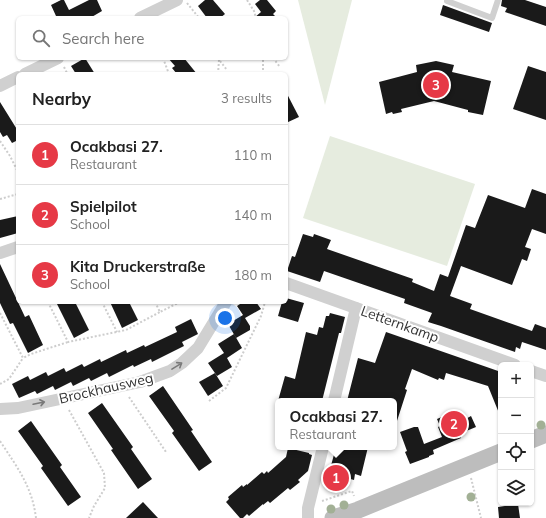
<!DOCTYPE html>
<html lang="en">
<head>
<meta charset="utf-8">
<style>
  :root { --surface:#fff; --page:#f2f2f2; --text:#222; --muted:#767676; --line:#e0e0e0; --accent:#e63946 }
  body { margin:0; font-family:Mulish,sans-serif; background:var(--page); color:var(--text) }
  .controls { position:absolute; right:12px; bottom:12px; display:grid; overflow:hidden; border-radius:6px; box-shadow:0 1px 3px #0004 }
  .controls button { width:36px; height:36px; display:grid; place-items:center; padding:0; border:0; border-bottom:1px solid var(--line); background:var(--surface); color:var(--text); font:20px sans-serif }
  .you { position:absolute; left:225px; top:318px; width:14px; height:14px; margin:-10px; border:3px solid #fff; border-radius:50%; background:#1a73e8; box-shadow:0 0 0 6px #1a73e833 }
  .badge { display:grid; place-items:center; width:26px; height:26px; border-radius:50%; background:var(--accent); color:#fff; font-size:13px; font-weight:700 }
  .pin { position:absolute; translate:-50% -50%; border:2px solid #fff; box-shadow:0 1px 4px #0006 }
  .popup { position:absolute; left:275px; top:398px; width:122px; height:52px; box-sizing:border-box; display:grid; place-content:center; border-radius:6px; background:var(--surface); filter:drop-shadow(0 1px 3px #0005); font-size:13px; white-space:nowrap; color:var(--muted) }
  .popup b { font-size:15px; color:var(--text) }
  .popup::after { content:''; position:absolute; left:50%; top:100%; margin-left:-8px; border:8px solid transparent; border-top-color:var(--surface) }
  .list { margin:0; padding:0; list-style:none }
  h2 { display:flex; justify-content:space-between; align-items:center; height:52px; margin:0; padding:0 16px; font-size:17px }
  h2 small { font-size:13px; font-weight:400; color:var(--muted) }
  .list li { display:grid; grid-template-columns:26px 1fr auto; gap:12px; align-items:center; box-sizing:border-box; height:60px; padding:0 16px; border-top:1px solid var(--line) }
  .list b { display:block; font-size:15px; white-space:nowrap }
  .list p { margin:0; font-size:13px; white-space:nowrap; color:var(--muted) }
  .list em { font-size:13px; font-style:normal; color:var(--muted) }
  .icon { flex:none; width:22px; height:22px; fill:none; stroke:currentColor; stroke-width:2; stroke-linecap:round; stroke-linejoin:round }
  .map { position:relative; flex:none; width:546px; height:518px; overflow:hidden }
  .search { position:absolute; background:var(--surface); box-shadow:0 1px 3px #0004; left:16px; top:16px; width:272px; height:44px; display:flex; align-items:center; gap:10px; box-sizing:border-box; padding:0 14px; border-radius:6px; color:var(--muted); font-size:15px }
  .panel { position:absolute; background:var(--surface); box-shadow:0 1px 3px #0004; left:16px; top:72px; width:272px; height:232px; border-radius:6px }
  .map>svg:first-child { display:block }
  .green { fill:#e6ecdf }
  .building { fill:#1a1a1a }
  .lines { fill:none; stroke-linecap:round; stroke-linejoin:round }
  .path { stroke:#cdcdcd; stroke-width:2; stroke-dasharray:2 2; stroke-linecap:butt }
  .lane { stroke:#d0d0d0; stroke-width:6 }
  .street { stroke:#d0d0d0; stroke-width:12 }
  .secondary { stroke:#bdbdbd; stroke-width:17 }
  .tree { fill:#a2b095 }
  .oneway { stroke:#7a7a7a }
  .labels { text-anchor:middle; stroke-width:4; stroke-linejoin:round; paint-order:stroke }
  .street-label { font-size:14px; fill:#333; stroke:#fff }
</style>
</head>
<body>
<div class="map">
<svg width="546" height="518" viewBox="0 0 546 518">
  <rect width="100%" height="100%" fill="#fff"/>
  <g class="green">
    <polygon points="298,0 352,0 325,105"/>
    <polygon points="330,136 475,184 447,266 303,218"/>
  </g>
  <g class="building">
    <polygon points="61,0 64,0 69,10 89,0 97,0 102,11 90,18 52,18 56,16 51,5"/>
    <polygon points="205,0 213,0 225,14 220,18 207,18 198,6"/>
    <polygon points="260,0 267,0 276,11 273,14 277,18 254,18 261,12 255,4"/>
    <polygon points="502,0 525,0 546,7 546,26 505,12 507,8 501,6"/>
    <polygon points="443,5 492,23 489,32 440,15"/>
    <polygon points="85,58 95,74 76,74 71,66"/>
    <polygon points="168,58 184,58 197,74 177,74 172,68 175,66"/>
    <polygon points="436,61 454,65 452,72 491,81 483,115 468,112 468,110 434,101 401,109 402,112 393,114 392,112 386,114 379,82 417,72 416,65"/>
    <polygon points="528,66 546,72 546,120 513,109"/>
    <polygon points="286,92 299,117 286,123"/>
    <polygon points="0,102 18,131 18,140 12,143 7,135 3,137 0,132"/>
    <polygon points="532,189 546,194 546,234 532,229 525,247 531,249 527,261 522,259 512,285 461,266 450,296 472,304 470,309 532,331 535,324 546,328 546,350 522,342 520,349 516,347 515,352 441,326 428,322 432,313 404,303 405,299 324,271 320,282 287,271 292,256 295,257 303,234 313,237 314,234 331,240 327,249 413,279 412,282 434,291 440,274 448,277 466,225 475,228 488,195 525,208"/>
    <polygon points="18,216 18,233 0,238 0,220"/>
    <polygon points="0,264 25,317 29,315 43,345 28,353 13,323 10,324 0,303"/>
    <polygon points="286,298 304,303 298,322 278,316 282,302 286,302"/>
    <polygon points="56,302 75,302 89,330 74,338"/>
    <polygon points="110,302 129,302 138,320 122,328"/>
    <polygon points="243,302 256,302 261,309 245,318 250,326 250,330 236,338 228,324 243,315 237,306"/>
    <polygon points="330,313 345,317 341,333 339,333 322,401 278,401 285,376 295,379 306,332 317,335 319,327 323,328 326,316 329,316"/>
    <polygon points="191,319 198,334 182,342 184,346 152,362 151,359 134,367 133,365 109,377 107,373 91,381 89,378 73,386 71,382 55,390 53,386 37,394 35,391 19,398 12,384 28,376 30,380 46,372 48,376 64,368 66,372 82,364 84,367 100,359 101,362 126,350 127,353 144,345 145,347 177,332 175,327"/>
    <polygon points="386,332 501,372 501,418 488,386 446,373 444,380 439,378 438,380 412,369 405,389 407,390 396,424 394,424 394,401 347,401 358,358 375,363"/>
    <polygon points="234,334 242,348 227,358 232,367 217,376 208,363 224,353 218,344"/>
    <polygon points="215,373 223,386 208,396 199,382"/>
    <polygon points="163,386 193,430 191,431 212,462 199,471 172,433 174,431 149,396"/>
    <polygon points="102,403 133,447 131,449 152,479 138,489 111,450 113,449 88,413"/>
    <polygon points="451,413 454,421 461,418 462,421 471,416 476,427 459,434 461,438 433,450 434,454 429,456 429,457 410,464 405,452 407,451 400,432 414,427 418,427 424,444 442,437 438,427 440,426 437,419"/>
    <polygon points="31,421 62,465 60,467 81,497 68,506 41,468 43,466 18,431"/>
    <polygon points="336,447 368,447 361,476 355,474 354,480 329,473"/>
    <polygon points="288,448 309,453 309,454 312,455 308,471 298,480 300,482 290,490 288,488 270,503 268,501 263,505 263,504 249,516 247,514 243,518 240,518 226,502 229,499 228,497 242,485 243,487 247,484 247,485 262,472 264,474 267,471 268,473 286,457"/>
    <polygon points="143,502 158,518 126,518"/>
    <polygon points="518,504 520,518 499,518 498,507"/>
  </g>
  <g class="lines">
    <g class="path">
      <polyline points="247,0 254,11 256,18"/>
      <polyline points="187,3 199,18"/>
      <polyline points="163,58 169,74"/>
      <polyline points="273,58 280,67"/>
      <polyline points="220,61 227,70"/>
      <polyline points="64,67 67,73 69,74"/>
      <polyline points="218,74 219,60 218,58"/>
      <polyline points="263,74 263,58"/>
      <polyline points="0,141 10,156 18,172"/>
      <polyline points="0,199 18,194"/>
      <polyline points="48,302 68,342 126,330 160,312"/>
      <polyline points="102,302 117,332"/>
      <polyline points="155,302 160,312 180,302"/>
      <polyline points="0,313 23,358 31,354 68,342"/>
      <polyline points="0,384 9,379 23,358"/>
      <polyline points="129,397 166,452"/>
      <polyline points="209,401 226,388 261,316 265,302"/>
      <polyline points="69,410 104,473 105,488 94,506 89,518"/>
      <path d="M 0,441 C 17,467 32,486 36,518"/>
      <polyline points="471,478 481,518"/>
      <polyline points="322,501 352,491 354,496"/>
    </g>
    <polyline class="lane" points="447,1 492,18 498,0"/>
    <g class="street">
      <polyline points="140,18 177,0"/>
      <polyline points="25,74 58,58"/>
      <polyline points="0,86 18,77"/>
      <polyline points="0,253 18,247"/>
      <polyline points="286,283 515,365"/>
      <polyline points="531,371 546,376"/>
      <polyline points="334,401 356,308"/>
      <polyline points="0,409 18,408 140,382 170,371 182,363 198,348 226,302"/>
      <polyline points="308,518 308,508 323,447"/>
    </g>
    <g class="secondary">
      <polyline points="531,440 546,434"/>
      <polyline points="333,518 358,510 501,452"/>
    </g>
  </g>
  <g class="tree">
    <circle cx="541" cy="425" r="4.5"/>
    <circle cx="471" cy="497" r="4.5"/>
    <circle cx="344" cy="505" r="4.5"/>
    <circle cx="331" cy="509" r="4.5"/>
  </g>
  <defs><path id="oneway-shaft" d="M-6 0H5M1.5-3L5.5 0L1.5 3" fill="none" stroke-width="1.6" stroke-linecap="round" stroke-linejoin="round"/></defs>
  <g class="oneway">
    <use href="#oneway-shaft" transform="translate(177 366) rotate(-32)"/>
    <use href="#oneway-shaft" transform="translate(39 403) rotate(-12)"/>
  </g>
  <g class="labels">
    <g class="street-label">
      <text transform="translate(400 324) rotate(20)" y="5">Letternkamp</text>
      <text transform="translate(106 388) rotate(-13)" y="5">Brockhausweg</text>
    </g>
  </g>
</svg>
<div class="controls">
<button>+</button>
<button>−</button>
<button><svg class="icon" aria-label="locate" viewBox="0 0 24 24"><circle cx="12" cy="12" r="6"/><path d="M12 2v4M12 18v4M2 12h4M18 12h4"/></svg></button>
<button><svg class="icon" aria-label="layers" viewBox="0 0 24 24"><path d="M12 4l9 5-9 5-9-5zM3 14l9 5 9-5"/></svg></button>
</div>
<div class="you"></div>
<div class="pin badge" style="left:336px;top:478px">1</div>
<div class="popup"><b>Ocakbasi 27.</b>Restaurant</div>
<div class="pin badge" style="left:454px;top:424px">2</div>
<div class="pin badge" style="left:436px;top:85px">3</div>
<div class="search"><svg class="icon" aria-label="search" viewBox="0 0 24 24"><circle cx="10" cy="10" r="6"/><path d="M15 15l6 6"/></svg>Search here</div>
<section class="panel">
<h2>Nearby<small>3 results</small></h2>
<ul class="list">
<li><span class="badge">1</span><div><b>Ocakbasi 27.</b><p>Restaurant</p></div><em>110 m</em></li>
<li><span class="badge">2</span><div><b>Spielpilot</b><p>School</p></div><em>140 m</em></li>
<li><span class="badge">3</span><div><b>Kita Druckerstraße</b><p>School</p></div><em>180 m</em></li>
</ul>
</section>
</div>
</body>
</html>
